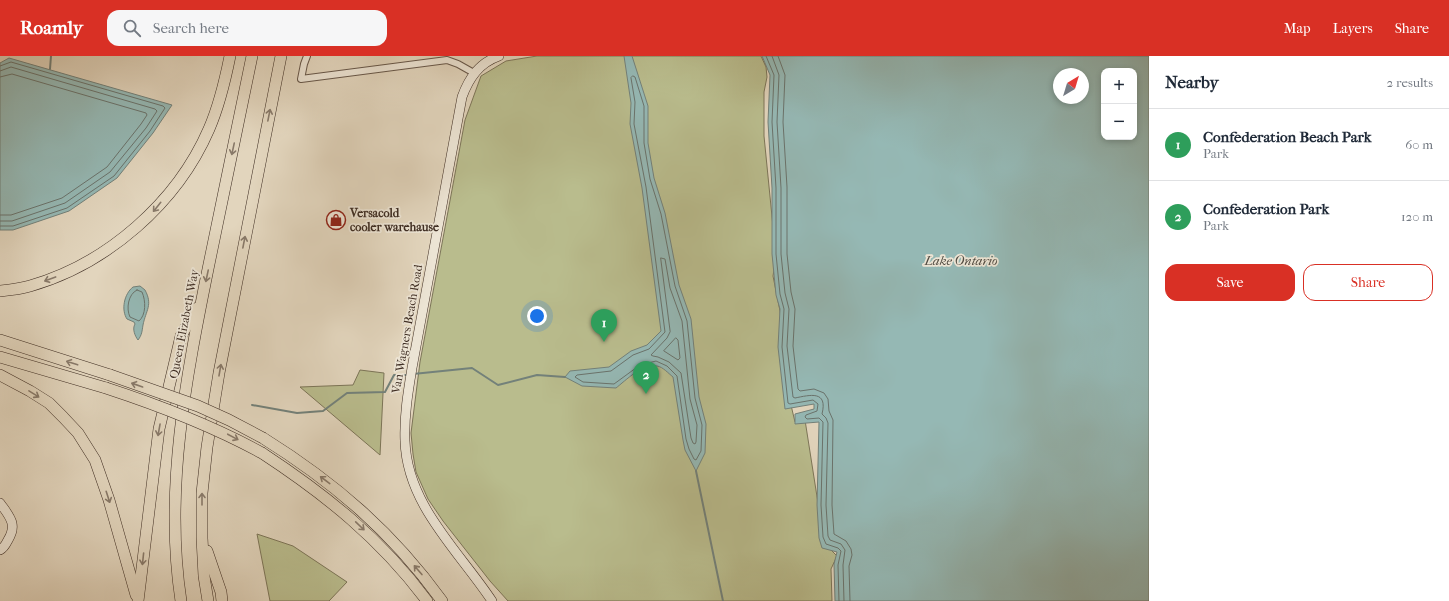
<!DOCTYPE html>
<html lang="en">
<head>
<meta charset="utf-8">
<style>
  :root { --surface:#fff; --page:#f6f6f7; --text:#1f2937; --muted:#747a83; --line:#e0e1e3; --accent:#d93025 }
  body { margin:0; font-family:"IM FELL French Canon",serif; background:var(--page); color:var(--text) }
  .controls { position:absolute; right:12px; top:12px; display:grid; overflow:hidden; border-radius:8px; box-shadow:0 2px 6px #0003 }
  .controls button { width:36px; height:36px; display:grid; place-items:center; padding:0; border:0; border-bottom:1px solid var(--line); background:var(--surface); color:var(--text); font:20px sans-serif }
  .compass { position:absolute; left:1053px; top:12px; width:36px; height:36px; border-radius:50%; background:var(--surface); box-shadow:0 2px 6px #0003; rotate:38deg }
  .you { position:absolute; left:537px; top:260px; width:14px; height:14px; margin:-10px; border:3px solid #fff; border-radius:50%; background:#1a73e8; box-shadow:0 0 0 6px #1a73e833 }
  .badge { display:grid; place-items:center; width:26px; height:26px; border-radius:50%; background:var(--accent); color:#fff; font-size:13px; font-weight:700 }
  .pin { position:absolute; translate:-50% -33px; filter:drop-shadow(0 1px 2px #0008) }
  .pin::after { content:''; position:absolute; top:21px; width:14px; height:12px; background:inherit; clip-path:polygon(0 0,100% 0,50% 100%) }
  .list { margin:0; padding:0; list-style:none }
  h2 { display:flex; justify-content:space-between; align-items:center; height:52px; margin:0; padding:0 16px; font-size:17px }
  h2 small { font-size:13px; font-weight:400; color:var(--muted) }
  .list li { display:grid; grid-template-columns:26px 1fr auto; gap:12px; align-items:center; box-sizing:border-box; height:72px; padding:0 16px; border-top:1px solid var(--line) }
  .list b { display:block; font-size:15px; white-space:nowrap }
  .list p { margin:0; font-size:13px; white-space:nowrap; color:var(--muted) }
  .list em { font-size:13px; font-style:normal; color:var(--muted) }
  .actions { display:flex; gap:8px; padding:12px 16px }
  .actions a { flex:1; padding:9px 0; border:1px solid var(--accent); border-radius:12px; text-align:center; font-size:14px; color:var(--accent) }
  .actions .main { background:var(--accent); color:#fff }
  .icon { flex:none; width:22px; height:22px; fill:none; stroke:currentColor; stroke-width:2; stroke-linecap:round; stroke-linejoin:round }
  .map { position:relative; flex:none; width:1149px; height:545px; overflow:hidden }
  header { display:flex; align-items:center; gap:24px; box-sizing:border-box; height:56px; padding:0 20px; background:var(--accent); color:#fff }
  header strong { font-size:19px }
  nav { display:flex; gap:22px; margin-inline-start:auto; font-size:14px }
  .search { width:280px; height:36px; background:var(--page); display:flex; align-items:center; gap:10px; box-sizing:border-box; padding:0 14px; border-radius:12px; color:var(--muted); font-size:15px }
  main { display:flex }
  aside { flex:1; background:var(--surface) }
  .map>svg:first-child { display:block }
  .green { fill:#b9bc8d; stroke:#7c7558 }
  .water { fill:#95b8b4; stroke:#73817a; fill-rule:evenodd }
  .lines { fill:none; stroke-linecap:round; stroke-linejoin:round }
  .shore { stroke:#6a736c; stroke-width:1 }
  .stream { stroke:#73817a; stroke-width:2 }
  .street-casing { stroke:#68584a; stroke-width:8 }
  .secondary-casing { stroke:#3f2e24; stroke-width:10 }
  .highway-casing { stroke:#3f2e24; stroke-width:12 }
  .street { stroke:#ece4d4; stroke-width:6 }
  .secondary { stroke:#ece4d4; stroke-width:9 }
  .highway { stroke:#e2d5bd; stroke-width:11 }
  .highway-bridge-casing { stroke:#3f2e24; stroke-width:12; stroke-linecap:butt }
  .highway-bridge { stroke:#e2d5bd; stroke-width:11 }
  .oneway { stroke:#887969 }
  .labels { text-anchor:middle; stroke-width:3.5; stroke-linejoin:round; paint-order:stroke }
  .poi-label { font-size:12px; font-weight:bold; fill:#3f2e24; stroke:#ece4d4; text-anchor:start }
  .street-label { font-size:12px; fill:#3f2e24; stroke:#ece4d4 }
  .water-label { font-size:13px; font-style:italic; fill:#504a41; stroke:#ece4d4 }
</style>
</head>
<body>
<header>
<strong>Roamly</strong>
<div class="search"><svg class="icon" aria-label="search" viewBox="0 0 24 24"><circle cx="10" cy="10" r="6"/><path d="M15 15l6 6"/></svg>Search here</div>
<nav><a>Map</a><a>Layers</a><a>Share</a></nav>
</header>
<main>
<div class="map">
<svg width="1149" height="545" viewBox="0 0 1149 545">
  <rect width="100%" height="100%" fill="#e2d5bd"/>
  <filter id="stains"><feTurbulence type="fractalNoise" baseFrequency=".005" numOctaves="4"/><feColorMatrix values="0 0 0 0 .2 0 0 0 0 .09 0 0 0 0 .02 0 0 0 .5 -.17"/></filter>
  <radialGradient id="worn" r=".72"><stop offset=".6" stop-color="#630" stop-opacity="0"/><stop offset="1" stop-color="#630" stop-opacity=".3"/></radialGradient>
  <g class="green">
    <polygon points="537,0 761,0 766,11 767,21 764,36 764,80 776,201 773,220 780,255 790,345 795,366 805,364 823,479 826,489 837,500 831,513 832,545 508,545 490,525 443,465 428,443 416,416 413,398 411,377 420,306 465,64 481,20 506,5"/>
    <polygon points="360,314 384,317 380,399 300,331 353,329"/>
    <polygon points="257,478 293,490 347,526 329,545 270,545"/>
  </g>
  <g class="water">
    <path d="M 624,0 L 632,0 L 648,50 L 648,87 L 654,122 L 665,157 L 679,229 L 691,263 L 699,341 L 706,368 L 705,397 L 696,415 L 685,394 L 683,384 L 673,321 C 668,317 663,311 657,310 C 644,306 625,325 616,332 L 582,330 L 565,321 L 570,315 L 609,311 L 631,295 L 647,289 L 661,275 L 642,132 L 630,68 L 631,47 Z"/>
    <path d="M 762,0 L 1149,0 L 1149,545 L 835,545 L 834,508 L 837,496 L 822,492 L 819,482 L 817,449 L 819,366 L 795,368 L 795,358 L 814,353 L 814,348 L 785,353 L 778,291 L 780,253 L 776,239 L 772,198 L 772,132 L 768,66 L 770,19 ZM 1104,15 L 1134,15 L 1134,81 L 1104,81 ZM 1059,18 L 1083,18 L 1083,42 L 1059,42 Z"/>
    <polygon points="9,2 172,49 153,77 117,122 69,155 13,174 0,174 0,7"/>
    <path d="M 140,230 L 145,234 C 153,249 146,254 143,269 C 142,275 142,279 138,284 C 135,280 132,273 135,268 L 134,266 L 127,263 C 121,254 124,238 133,231 Z"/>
  </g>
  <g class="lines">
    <g class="shore">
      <polyline points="766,0 774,19 772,66 776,132 776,198 780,238 784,253 782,291 788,347 790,348 813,344 818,348 817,355 806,359 805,361 807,363 819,362 823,366 821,449 823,481 826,488 838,492 841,495 838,509 839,545"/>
      <path d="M 772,0 L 779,19 L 777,66 L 781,132 L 781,198 L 785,237 L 789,253 L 787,290 L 793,341 L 795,342 C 810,339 828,334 822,358 L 826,362 L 828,367 L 826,449 L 828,480 L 830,484 L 841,488 L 845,494 L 843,509 L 844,545"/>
      <polyline points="778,0 785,19 783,66 787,131 787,198 791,236 795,253 793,290 798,333 800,335 814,333 824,337 828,343 829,355 833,364 832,449 834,478 846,485 851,493 852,499 849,510 850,545"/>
      <polyline points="0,10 11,6 163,50 165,52 150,75 114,120 67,152 13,170 0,170"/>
      <polyline points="0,15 11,11 155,53 157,55 146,72 110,116 65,147 12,165 0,165"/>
      <polygon points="633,20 635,21 644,50 644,87 650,123 661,158 675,230 687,265 695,342 702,369 701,395 696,404 694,403 689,393 686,383 677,320 667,310 656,305 640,309 614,328 583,326 575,321 577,319 611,315 633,299 649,293 665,276 646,131 634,68 635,46 631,22"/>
      <polyline points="0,21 12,18 146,57 147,59 141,68 107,111 62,142 11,159 0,159"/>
      <polygon points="661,202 665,203 670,232 682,265 690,343 697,369 696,386 695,388 693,387 691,382 681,317 669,306 658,301 653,300 651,299 667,282 670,276"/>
      <path d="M 137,234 L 142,236 C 146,245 146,259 139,265 L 130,261 C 126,253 128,238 137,234 Z"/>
      <polygon points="676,282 678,284 680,302 678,304 664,295"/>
    </g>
    <g class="stream">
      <polyline points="50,13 51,0"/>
      <polyline points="413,318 472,312 498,329 537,319 565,321"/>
      <polyline points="252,349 297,357 323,355 347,337 385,336 394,319 408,319"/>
      <polyline points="696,415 723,545"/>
    </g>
    <defs>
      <polyline id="street" points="307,0 304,8 301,23 447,4 458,8 474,17"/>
      <g id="secondary">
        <path d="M 0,447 C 9,460 18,468 8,484 C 6,488 4,492 0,494"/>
        <path d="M 492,545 C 459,495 407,449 405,385 C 404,360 408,336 412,312 L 462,41 C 469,22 479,7 499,0"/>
      </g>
      <g id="highway">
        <path d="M 0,235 C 10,234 20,233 30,230 C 107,208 177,147 209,73 C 219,50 225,25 230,0"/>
        <polyline points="0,284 110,319"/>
        <polyline points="0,301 106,332"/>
        <polyline points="0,319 30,335 49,347 63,361 78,377 95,404 109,444 136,539"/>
        <path d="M 263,382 C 335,427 392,476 442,545"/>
        <path d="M 262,397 C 326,439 381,483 427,545"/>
        <polyline points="207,495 221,536 222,545"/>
        <polyline points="138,545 159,373 181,280 197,252"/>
        <path d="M 181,545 C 164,434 186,322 208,213 C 223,142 237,71 252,0"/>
        <polyline points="208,545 204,520 202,482 202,437 207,391 219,317 281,0"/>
      </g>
    </defs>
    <use href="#street" class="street-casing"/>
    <use href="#secondary" class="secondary-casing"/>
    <use href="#highway" class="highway-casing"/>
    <use href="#street" class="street"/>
    <use href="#secondary" class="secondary"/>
    <use href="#highway" class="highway"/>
    <defs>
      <g id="highway-bridge">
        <polyline points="110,319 198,350 229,364 263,382"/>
        <path d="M 106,332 C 161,350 211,369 262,397"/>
      </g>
    </defs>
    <use href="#highway-bridge" class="highway-bridge-casing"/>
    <use href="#highway-bridge" class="highway-bridge"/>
  </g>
  <defs><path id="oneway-shaft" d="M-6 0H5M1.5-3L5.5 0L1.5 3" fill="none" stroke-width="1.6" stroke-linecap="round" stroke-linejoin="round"/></defs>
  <g class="oneway">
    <use href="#oneway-shaft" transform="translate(269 59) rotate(-79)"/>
    <use href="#oneway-shaft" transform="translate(233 93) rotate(102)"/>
    <use href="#oneway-shaft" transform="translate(157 151) rotate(129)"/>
    <use href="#oneway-shaft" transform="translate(244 186) rotate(-79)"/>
    <use href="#oneway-shaft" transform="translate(207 220) rotate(102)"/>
    <use href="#oneway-shaft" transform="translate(50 223) rotate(160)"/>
    <use href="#oneway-shaft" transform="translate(72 307) rotate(-162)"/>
    <use href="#oneway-shaft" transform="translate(220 314) rotate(-80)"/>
    <use href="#oneway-shaft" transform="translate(137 329) rotate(-161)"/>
    <use href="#oneway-shaft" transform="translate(34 338) rotate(32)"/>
    <use href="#oneway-shaft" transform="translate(159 374) rotate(100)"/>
    <use href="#oneway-shaft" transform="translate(233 381) rotate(28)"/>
    <use href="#oneway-shaft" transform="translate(325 424) rotate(-143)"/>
    <use href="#oneway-shaft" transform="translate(108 441) rotate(72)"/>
    <use href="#oneway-shaft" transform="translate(202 443) rotate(-90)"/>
    <use href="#oneway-shaft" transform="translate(360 470) rotate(44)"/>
    <use href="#oneway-shaft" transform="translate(143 503) rotate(96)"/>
    <use href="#oneway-shaft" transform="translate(418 514) rotate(-131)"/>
  </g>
  <defs>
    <symbol id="shop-ring" viewBox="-11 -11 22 22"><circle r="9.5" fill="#ece4d4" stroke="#8f2418" stroke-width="1.5"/><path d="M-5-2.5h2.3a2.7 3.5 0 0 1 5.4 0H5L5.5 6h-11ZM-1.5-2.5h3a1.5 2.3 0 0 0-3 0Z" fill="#8f2418"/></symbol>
  </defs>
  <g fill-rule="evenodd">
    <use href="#shop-ring" x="325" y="153" width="22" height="22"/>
  </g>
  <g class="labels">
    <g class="poi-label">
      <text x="350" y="161">Versacold<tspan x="350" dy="14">cooler warehause</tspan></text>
    </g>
    <g class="street-label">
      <text transform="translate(184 268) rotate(-79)" y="4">Queen Elizabeth Way</text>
      <text transform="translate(407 273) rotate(-80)" y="4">Van Wagners Beach Road</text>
    </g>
    <g class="water-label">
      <text x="961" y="209">Lake Ontario</text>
    </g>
  </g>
  <rect width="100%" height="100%" filter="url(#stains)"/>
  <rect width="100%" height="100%" fill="url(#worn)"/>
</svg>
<div class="controls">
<button>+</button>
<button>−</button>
</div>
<svg class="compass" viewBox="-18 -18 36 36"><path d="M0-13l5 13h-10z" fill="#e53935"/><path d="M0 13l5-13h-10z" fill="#747a83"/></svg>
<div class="you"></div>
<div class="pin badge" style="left:604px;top:286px;background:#2e9e5b">1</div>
<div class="pin badge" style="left:646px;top:338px;background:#2e9e5b">2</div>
</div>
<aside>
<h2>Nearby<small>2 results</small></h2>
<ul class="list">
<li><span class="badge" style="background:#2e9e5b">1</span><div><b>Confederation Beach Park</b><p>Park</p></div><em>60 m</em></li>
<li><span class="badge" style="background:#2e9e5b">2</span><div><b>Confederation Park</b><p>Park</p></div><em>120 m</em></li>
</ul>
<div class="actions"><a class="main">Save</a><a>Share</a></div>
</aside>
</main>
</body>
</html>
